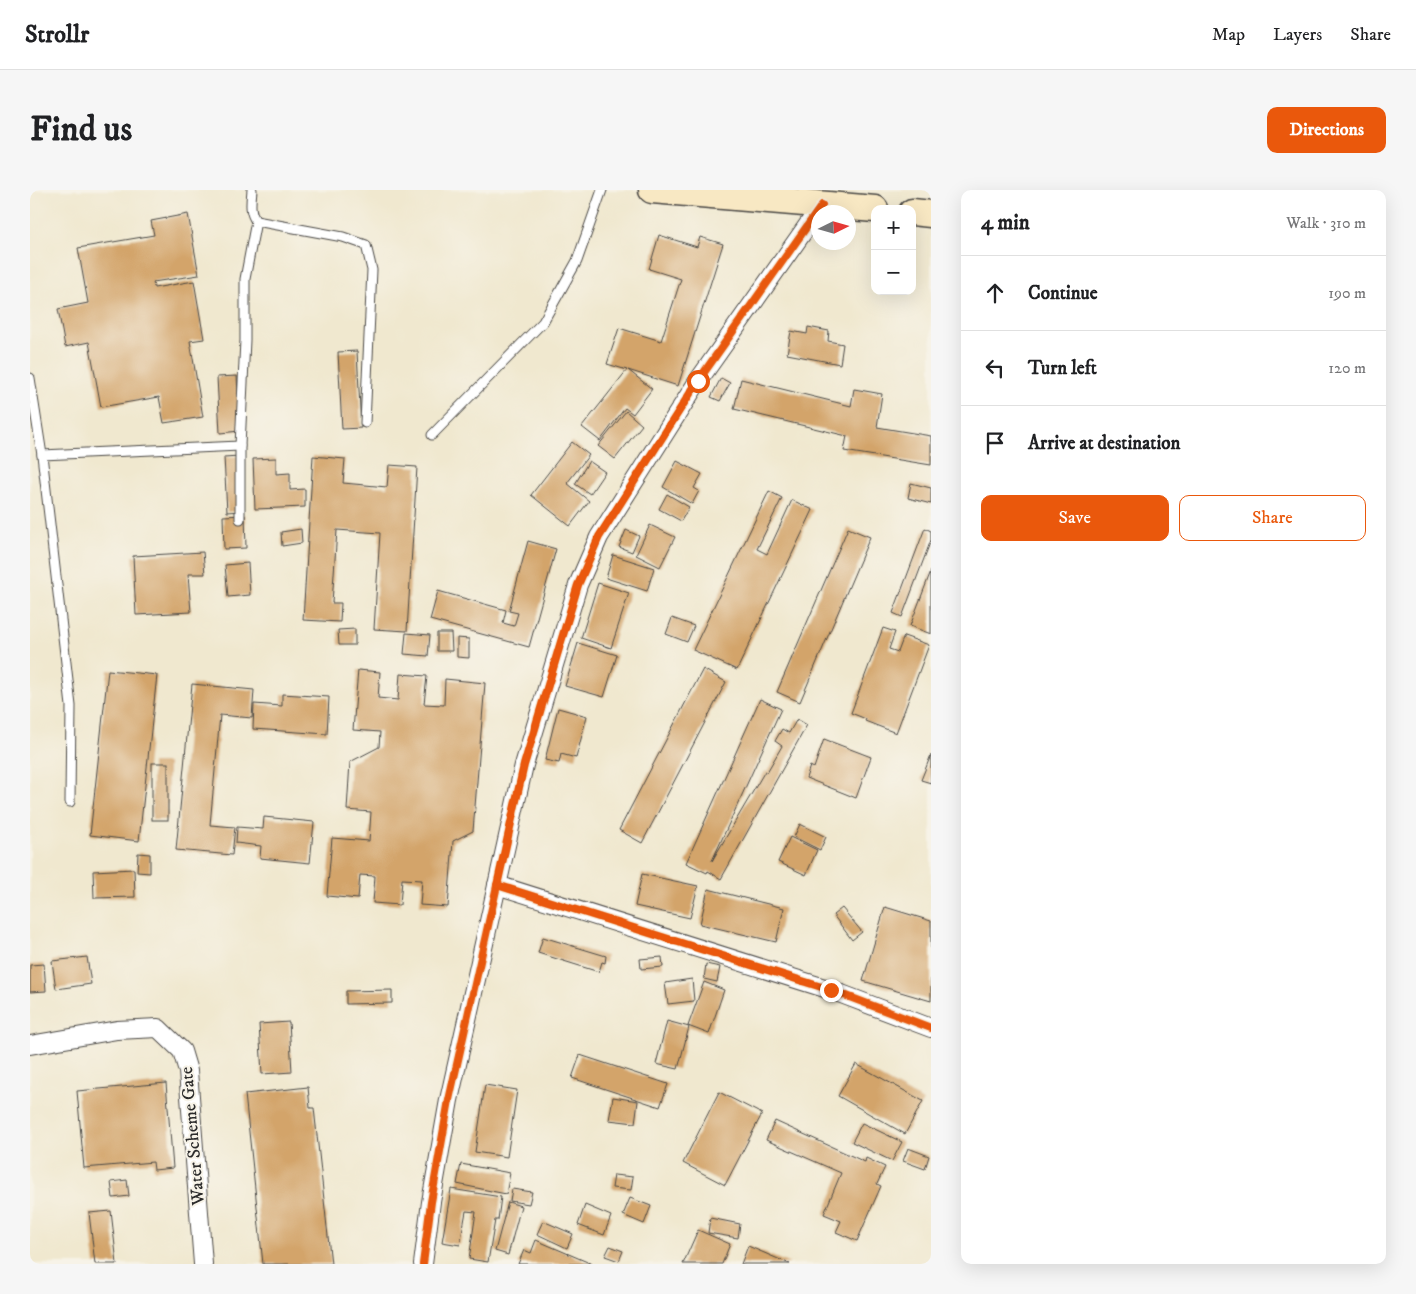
<!DOCTYPE html>
<html lang="en">
<head>
<meta charset="utf-8">
<style>
  :root { --surface:#fff; --page:#f6f6f6; --text:#202124; --muted:#757577; --line:#e0e0e0; --accent:#ea580c }
  body { margin:0; font-family:"IM FELL DW Pica",serif; background:var(--page); color:var(--text) }
  .controls { position:absolute; right:15px; top:15px; display:grid; overflow:hidden; border-radius:10px; box-shadow:0 5px 20px #0002 }
  .controls button { width:45px; height:45px; display:grid; place-items:center; padding:0; border:0; border-bottom:1px solid var(--line); background:var(--surface); color:var(--text); font:25px sans-serif }
  .compass { position:absolute; left:781px; top:15px; width:45px; height:45px; border-radius:50%; background:var(--surface); box-shadow:0 5px 20px #0002; rotate:85deg }
  .stop { position:absolute; width:15px; height:15px; margin:-11px; border:4px solid #ea580c; border-radius:50%; background:#fff }
  .stop.end { background:#ea580c; border-color:#fff; box-shadow:0 1px 5px #0008 }
  .list { margin:0; padding:0; list-style:none }
  h2 { display:flex; justify-content:space-between; align-items:center; height:65px; margin:0; padding:0 20px; font-size:21px }
  h2 small { font-size:16px; font-weight:400; color:var(--muted) }
  .list li { display:grid; grid-template-columns:32px 1fr auto; gap:15px; align-items:center; box-sizing:border-box; height:75px; padding:0 20px; border-top:1px solid var(--line) }
  .list b { display:block; font-size:19px; white-space:nowrap }
  .list em { font-size:16px; font-style:normal; color:var(--muted) }
  .actions { display:flex; gap:10px; padding:15px 20px }
  .actions a { flex:1; padding:11px 0; border:1px solid var(--accent); border-radius:10px; text-align:center; font-size:18px; color:var(--accent) }
  .actions .main { background:var(--accent); color:#fff }
  .icon { flex:none; width:28px; height:28px; fill:none; stroke:currentColor; stroke-width:2; stroke-linecap:round; stroke-linejoin:round }
  .map { position:relative; flex:none; width:901px; height:1074px; overflow:hidden; border-radius:10px }
  header { display:flex; align-items:center; gap:30px; box-sizing:border-box; height:70px; padding:0 25px; background:var(--surface); border-bottom:1px solid var(--line) }
  header strong { font-size:24px }
  nav { display:flex; gap:28px; margin-inline-start:auto; font-size:18px }
  .intro { display:flex; align-items:center; justify-content:space-between; box-sizing:border-box; height:120px; padding:0 30px }
  h1 { margin:0; font-size:35px }
  .button { padding:12px 22px; border-radius:10px; background:var(--accent); color:#fff; font-size:18px; font-weight:700 }
  main { display:flex; gap:30px; padding:0 30px }
  aside { flex:1; background:var(--surface); border-radius:10px; box-shadow:0 5px 20px #0002 }
  .map>svg:first-child { display:block }
  .building { fill:#d3a46a }
  .lines { fill:none; stroke-linecap:round; stroke-linejoin:round }
  .lane-casing { stroke:#494744; stroke-width:11 }
  .street-casing { stroke:#494744; stroke-width:20 }
  .secondary-casing { stroke:#494744; stroke-width:29 }
  .lane { stroke:#fff; stroke-width:9 }
  .street { stroke:#fff; stroke-width:18 }
  .secondary { stroke:#f8e8c3; stroke-width:26 }
  .cycleway-casing { stroke:#f7f3e8; stroke-width:11 }
  .cycleway { stroke:#e8590c; stroke-width:8 }
  .route { stroke:#ea580c; stroke-width:6 }
  .labels { text-anchor:middle; stroke-width:4; stroke-linejoin:round; paint-order:stroke }
  .street-label { font-size:18px; fill:#2b2b2b; stroke:#f7f3e8 }
</style>
</head>
<body>
<header>
<strong>Strollr</strong>
<nav><a>Map</a><a>Layers</a><a>Share</a></nav>
</header>
<div class="intro"><h1>Find us</h1><a class="button">Directions</a></div>
<main>
<div class="map">
<svg width="901" height="1074" viewBox="0 0 901 1074">
  <rect width="100%" height="100%" fill="#f7f3e8"/>
  <filter id="ink" filterUnits="userSpaceOnUse"><feTurbulence type="fractalNoise" baseFrequency=".02" numOctaves="2"/><feDisplacementMap in="SourceGraphic" scale="10" xChannelSelector="R" yChannelSelector="G"/><feConvolveMatrix kernelMatrix="1 2 1 2 8 2 1 2 1" color-interpolation-filters="sRGB"/></filter>
  <filter id="wash" filterUnits="userSpaceOnUse"><feTurbulence type="fractalNoise" baseFrequency=".0096" numOctaves="4" result="noise"/><feDisplacementMap in="SourceGraphic" scale="20" xChannelSelector="R" yChannelSelector="G"/><feGaussianBlur stdDeviation="1.12" result="paint"/><feColorMatrix in="noise" values="0 0 0 0 0 0 0 0 0 0 0 0 0 0 0 0 0 1.4 0 .05"/><feComposite in="paint" operator="in"/></filter>
  <g filter="url(#wash)">
    <rect width="100%" height="100%" fill="#f0e8cf"/>
    <g id="blocks">
      <g class="building">
        <polygon points="158,24 169,85 123,92 124,98 164,91 174,149 160,151 173,227 134,233 129,207 71,217 59,152 35,157 28,119 58,113 48,58 124,45 121,31"/>
        <polygon points="629,45 667,57 670,47 693,54 648,196 598,180 622,199 603,224 595,218 570,251 552,237 597,180 577,174 589,138 631,151 651,89 619,79"/>
        <polygon points="778,137 799,141 798,151 813,154 810,174 757,164 761,141 777,144"/>
        <polygon points="327,161 331,238 312,239 308,162"/>
        <polygon points="207,186 210,241 190,243 187,187"/>
        <polygon points="691,188 700,193 690,211 681,207"/>
        <polygon points="711,189 821,216 824,199 852,204 847,237 901,246 901,275 814,261 817,246 704,219"/>
        <polygon points="596,221 612,235 585,269 568,256"/>
        <polygon points="542,252 559,265 537,293 559,311 540,336 501,305"/>
        <polygon points="209,266 211,321 197,322 194,267"/>
        <polygon points="283,266 315,269 313,293 357,297 359,275 387,277 377,441 344,439 350,343 307,340 302,413 311,413 310,432 273,430"/>
        <polygon points="246,268 246,284 260,283 260,300 275,299 275,317 225,319 223,269"/>
        <polygon points="559,271 575,282 560,304 545,294"/>
        <polygon points="647,271 672,284 664,298 669,301 662,314 633,297"/>
        <polygon points="881,293 901,298 901,314 878,308"/>
        <polygon points="739,301 752,308 727,359 737,364 762,310 783,320 707,480 663,460"/>
        <polygon points="637,304 659,317 651,331 629,319"/>
        <polygon points="215,325 216,358 194,359 193,326"/>
        <polygon points="620,335 645,347 630,377 606,365"/>
        <polygon points="818,338 840,347 770,512 747,502"/>
        <polygon points="895,338 901,341 901,350 872,427 863,423"/>
        <polygon points="271,339 272,353 252,356 251,342"/>
        <polygon points="596,340 609,346 602,362 589,357"/>
        <polygon points="498,351 526,359 499,457 400,430 408,401 476,420 473,433 484,436 488,423 479,421"/>
        <polygon points="173,362 175,384 158,384 161,422 106,425 103,366"/>
        <polygon points="583,365 624,378 617,401 576,388"/>
        <polygon points="218,373 220,405 198,407 195,375"/>
        <polygon points="901,381 901,444 880,436"/>
        <polygon points="568,393 599,403 581,458 551,448"/>
        <polygon points="642,428 664,436 657,452 636,444"/>
        <polygon points="853,438 865,442 859,459 868,462 874,446 899,455 866,543 835,531 836,529 821,523"/>
        <polygon points="325,439 325,455 309,455 308,440"/>
        <polygon points="376,443 400,445 398,466 374,464"/>
        <polygon points="407,443 421,443 422,461 407,461"/>
        <polygon points="427,448 439,449 439,468 427,467"/>
        <polygon points="548,453 587,465 574,507 535,496"/>
        <polygon points="673,479 696,492 612,653 589,640"/>
        <polygon points="78,480 127,485 109,651 60,645"/>
        <polygon points="328,480 350,482 348,508 368,510 370,484 397,486 394,514 414,515 415,489 455,493 443,641 423,651 418,717 390,715 392,690 372,689 370,715 343,713 345,686 330,685 328,709 297,706 302,648 339,651 341,622 317,620 320,572 349,557 350,542 323,540"/>
        <polygon points="162,494 224,500 222,528 190,525 180,635 205,637 202,665 146,660"/>
        <polygon points="252,504 299,507 297,544 223,539 224,514 252,516"/>
        <polygon points="730,509 751,519 682,671 735,581 737,582 752,556 745,551 752,539 759,543 767,529 777,535 691,689 678,681 677,683 656,673"/>
        <polygon points="528,518 557,526 546,568 531,564 529,573 515,570"/>
        <polygon points="794,549 841,567 826,608 776,588 780,576 784,578"/>
        <polygon points="901,565 901,593 891,590"/>
        <rect x="122" y="573" width="16" height="57"/>
        <polygon points="234,627 284,632 280,673 230,668 231,656 206,653 207,637 233,639"/>
        <polygon points="770,634 796,647 790,660 764,647"/>
        <polygon points="760,647 787,660 776,685 748,672"/>
        <polygon points="108,663 120,664 120,683 107,682"/>
        <polygon points="104,679 105,707 64,708 63,681"/>
        <polygon points="612,684 668,696 660,728 605,716"/>
        <polygon points="678,699 754,718 746,752 670,734"/>
        <polygon points="855,717 901,731 901,811 833,791"/>
        <polygon points="812,718 832,742 822,750 803,725"/>
        <polygon points="513,747 576,766 575,773 572,772 569,782 508,763"/>
        <polygon points="57,767 61,794 26,799 22,771"/>
        <polygon points="632,767 633,777 611,779 610,769"/>
        <polygon points="14,774 16,801 0,802 0,775"/>
        <polygon points="676,774 690,777 687,792 674,789"/>
        <polygon points="662,789 664,811 638,814 635,793"/>
        <polygon points="674,792 694,800 679,844 658,836"/>
        <polygon points="362,800 362,813 316,814 316,801"/>
        <polygon points="637,831 659,837 648,879 626,874"/>
        <polygon points="259,832 262,882 232,884 229,834"/>
        <polygon points="550,865 638,894 630,917 542,888"/>
        <polygon points="826,874 893,911 875,944 808,906"/>
        <polygon points="136,893 143,978 124,980 123,972 54,978 47,901"/>
        <polygon points="455,895 487,900 477,967 445,962"/>
        <polygon points="278,897 280,918 284,918 301,1074 233,1074 215,904"/>
        <polygon points="689,902 732,924 695,995 653,973"/>
        <polygon points="583,907 608,911 605,933 579,930"/>
        <polygon points="745,931 835,972 836,968 855,977 847,994 851,996 827,1051 806,1042 811,1031 794,1024 811,983 736,950"/>
        <polygon points="832,933 872,952 862,971 822,952"/>
        <polygon points="878,958 899,966 895,979 873,971"/>
        <polygon points="431,974 480,983 476,1004 427,994"/>
        <polygon points="584,985 603,987 601,1000 582,998"/>
        <polygon points="97,990 99,1006 83,1008 81,992"/>
        <polygon points="421,999 471,1007 468,1030 465,1030 458,1072 439,1069 446,1022 436,1021 430,1055 412,1052"/>
        <polygon points="482,999 502,1002 499,1014 480,1011"/>
        <polygon points="600,1008 621,1016 614,1034 593,1025"/>
        <polygon points="478,1012 491,1016 478,1065 465,1061"/>
        <polygon points="555,1015 581,1026 574,1045 548,1035"/>
        <polygon points="81,1021 87,1074 65,1074 59,1023"/>
        <polygon points="680,1028 710,1034 708,1048 678,1043"/>
        <polygon points="513,1031 543,1044 537,1058 507,1044"/>
        <polygon points="668,1040 700,1054 692,1074 653,1074"/>
        <polygon points="506,1050 562,1074 488,1074 494,1060 501,1063"/>
        <polygon points="580,1056 593,1061 589,1071 575,1066"/>
        <polygon points="718,1056 760,1074 711,1074"/>
      </g>
    </g>
  </g>
  <g filter="url(#ink)">
    <use href="#blocks" fill-opacity="0" stroke="#494744" stroke-width="1"/>
    <g class="lines">
      <defs>
        <g id="lane">
          <path d="M 222,0 C 221,11 219,22 226,31 L 313,47 L 336,55 L 342,80 L 335,233"/>
          <polyline points="0,188 12,265 41,516 40,612"/>
          <polyline points="402,245 513,132 547,71 572,0"/>
          <polyline points="12,265 210,256"/>
          <polyline points="210,329 210,256 215,150 215,89 226,31"/>
        </g>
        <g id="street">
          <polyline points="467,695 801,800 901,838"/>
          <polyline points="0,855 87,840 128,838 152,861 158,881 173,1074"/>
          <polyline points="393,1074 401,1012 419,910 494,575 548,395 569,347 668,191 792,15"/>
        </g>
        <g id="secondary">
          <polyline points="622,0 845,19"/>
          <polyline points="882,22 901,24"/>
        </g>
      </defs>
      <use href="#lane" class="lane-casing"/>
      <use href="#street" class="street-casing"/>
      <use href="#secondary" class="secondary-casing"/>
      <use href="#lane" class="lane"/>
      <use href="#street" class="street"/>
      <use href="#secondary" class="secondary"/>
      <defs>
        <g id="cycleway">
          <polyline points="467,695 801,800 901,838"/>
          <polyline points="393,1074 401,1012 419,910 494,575 548,395 569,347 668,191 792,15"/>
        </g>
      </defs>
      <use href="#cycleway" class="cycleway-casing"/>
      <use href="#cycleway" class="cycleway"/>
    </g>
  </g>
  <g class="lines" filter="url(#ink)">
    <polyline class="route" points="668,191 569,346 548,395 494,575 467,695 801,800"/>
  </g>
  <g class="labels">
    <g class="street-label">
      <text transform="translate(162 946) rotate(-95)" y="6">Water Scheme Gate</text>
    </g>
  </g>
</svg>
<div class="controls">
<button>+</button>
<button>−</button>
</div>
<svg class="compass" viewBox="-18 -18 36 36"><path d="M0-13l5 13h-10z" fill="#e53935"/><path d="M0 13l5-13h-10z" fill="#757577"/></svg>
<div class="stop" style="left:668px;top:191px"></div>
<div class="stop end" style="left:801px;top:800px"></div>
</div>
<aside>
<h2>4 min<small>Walk · 310 m</small></h2>
<ul class="list">
<li><svg class="icon" aria-label="ahead" viewBox="0 0 24 24"><path d="M12 20V5M6 11l6-6 6 6"/></svg><div><b>Continue</b></div><em>190 m</em></li>
<li><svg class="icon" aria-label="left" viewBox="0 0 24 24"><path d="M17 20v-9H6M10 6l-5 5 5 5"/></svg><div><b>Turn left</b></div><em>120 m</em></li>
<li><svg class="icon" aria-label="arrive" viewBox="0 0 24 24"><path d="M6 21V4h12l-3 4 3 4H6"/></svg><div><b>Arrive at destination</b></div></li>
</ul>
<div class="actions"><a class="main">Save</a><a>Share</a></div>
</aside>
</main>
</body>
</html>
